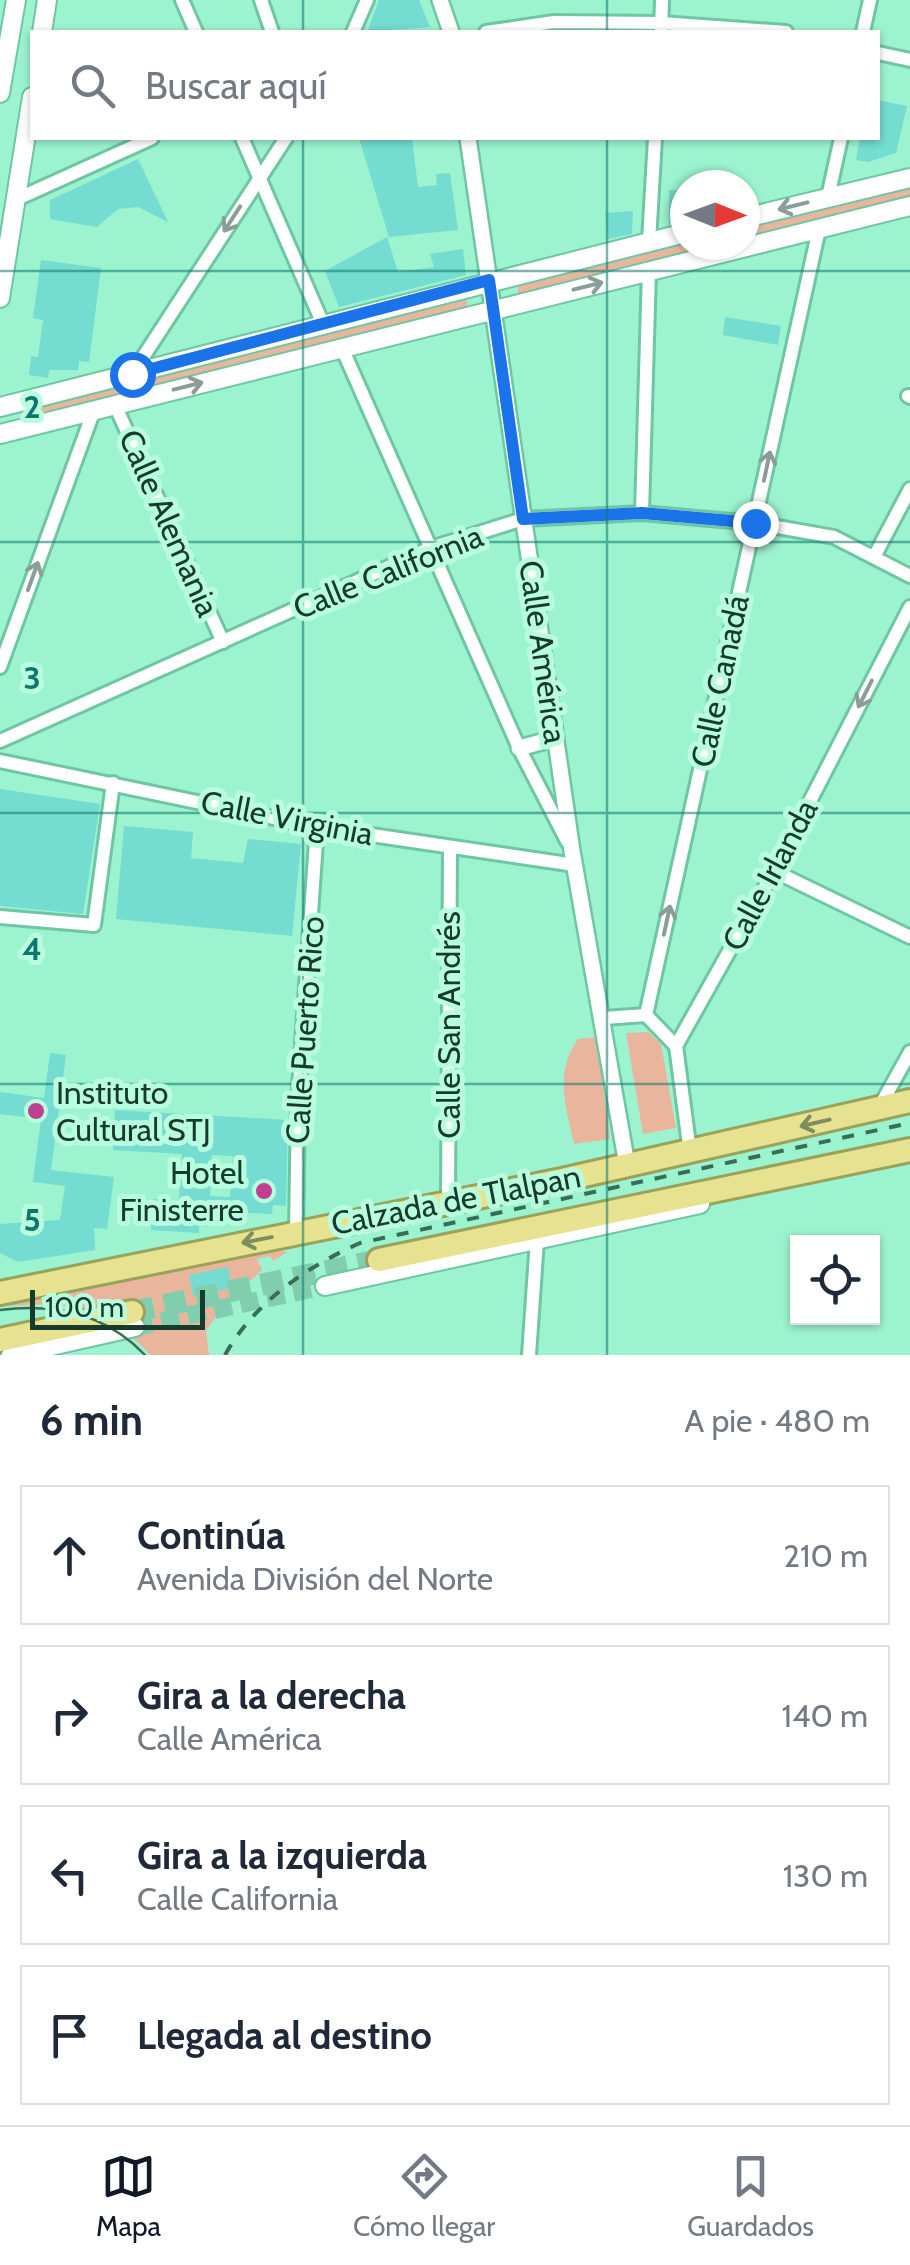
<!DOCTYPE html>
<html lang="es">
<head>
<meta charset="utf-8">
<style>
  :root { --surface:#fff; --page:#f2f2f3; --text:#1f2937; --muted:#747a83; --line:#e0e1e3; --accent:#111827 }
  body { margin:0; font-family:Cabin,sans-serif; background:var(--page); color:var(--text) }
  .controls { position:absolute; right:30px; bottom:30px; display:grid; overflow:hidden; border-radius:0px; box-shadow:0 2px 8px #0004 }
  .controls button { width:90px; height:90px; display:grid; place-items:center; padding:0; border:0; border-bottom:2px solid var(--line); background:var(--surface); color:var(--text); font:50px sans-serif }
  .compass { position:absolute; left:670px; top:170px; width:90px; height:90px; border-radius:50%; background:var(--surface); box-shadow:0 2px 8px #0004; rotate:91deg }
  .scale { position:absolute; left:30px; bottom:25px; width:175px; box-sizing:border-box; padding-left:10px; border:5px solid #163b2d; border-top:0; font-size:28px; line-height:35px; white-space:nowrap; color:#163b2d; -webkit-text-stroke:8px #b9fddf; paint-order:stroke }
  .stop { position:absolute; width:30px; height:30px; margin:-22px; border:8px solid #1a73e8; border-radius:50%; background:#fff }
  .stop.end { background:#1a73e8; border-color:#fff; box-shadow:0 2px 10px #0008 }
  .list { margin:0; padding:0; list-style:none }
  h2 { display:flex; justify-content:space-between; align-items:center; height:130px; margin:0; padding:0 40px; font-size:42px }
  h2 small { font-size:32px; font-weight:400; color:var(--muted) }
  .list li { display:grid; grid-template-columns:65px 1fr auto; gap:30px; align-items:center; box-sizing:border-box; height:140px; margin:0 20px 20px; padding:0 20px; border:2px solid var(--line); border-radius:0px }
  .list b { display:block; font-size:38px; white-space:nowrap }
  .list p { margin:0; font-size:32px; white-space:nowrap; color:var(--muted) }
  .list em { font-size:32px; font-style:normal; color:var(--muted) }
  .icon { flex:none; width:55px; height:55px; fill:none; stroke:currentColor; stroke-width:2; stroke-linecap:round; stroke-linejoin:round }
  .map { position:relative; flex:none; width:910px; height:1355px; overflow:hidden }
  .search { position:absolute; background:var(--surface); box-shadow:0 2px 8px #0004; left:30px; right:30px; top:30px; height:110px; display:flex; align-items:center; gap:25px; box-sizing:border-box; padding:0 35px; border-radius:0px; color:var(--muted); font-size:38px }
  .sheet { height:770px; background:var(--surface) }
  nav { display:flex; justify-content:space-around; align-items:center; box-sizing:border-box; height:140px; border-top:2px solid var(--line); background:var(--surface); font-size:28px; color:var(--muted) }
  nav a { display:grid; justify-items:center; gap:5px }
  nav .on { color:var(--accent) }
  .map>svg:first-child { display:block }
  .green { fill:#e9b59d }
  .building { fill:#74dcd0; fill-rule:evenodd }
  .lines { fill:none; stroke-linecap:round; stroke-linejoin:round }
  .secondary-tunnel { stroke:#81ceaf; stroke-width:18; stroke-dasharray:18 9; stroke-linecap:butt }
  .trunk-tunnel { stroke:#81ceaf; stroke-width:22; stroke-dasharray:22 11; stroke-linecap:butt }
  .minor-casing { stroke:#6fc6a3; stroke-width:18 }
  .tertiary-casing { stroke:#6fc6a3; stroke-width:20 }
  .secondary-casing { stroke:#6fc6a3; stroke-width:22 }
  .trunk-casing { stroke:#99a25a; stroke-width:28 }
  .minor { stroke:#fff; stroke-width:12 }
  .tertiary { stroke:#fff; stroke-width:15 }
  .secondary { stroke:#fff; stroke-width:18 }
  .trunk { stroke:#e6e28f; stroke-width:22 }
  .tram { stroke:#3a6c58; stroke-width:2.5 }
  .rail { stroke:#3a6c58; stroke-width:4; stroke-dasharray:12 12; stroke-linecap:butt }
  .oneway { stroke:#8a9d96 }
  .oneway2 { stroke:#7e8e5e }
  .route { stroke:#1a73e8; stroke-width:12 }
  .grid { fill:none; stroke:#0f766e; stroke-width:2.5; stroke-opacity:0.55 }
  .poi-dot { fill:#be408e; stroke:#b9fddf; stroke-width:4 }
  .labels { text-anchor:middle; stroke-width:10; stroke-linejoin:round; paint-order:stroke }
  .street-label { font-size:32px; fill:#163b2d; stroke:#b9fddf }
  .poi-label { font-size:32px; fill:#163b2d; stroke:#b9fddf; text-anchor:start }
  .grid-label { font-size:32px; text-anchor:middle; font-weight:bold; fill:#0f766e; stroke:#b9fddf; stroke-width:10; stroke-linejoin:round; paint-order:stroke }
</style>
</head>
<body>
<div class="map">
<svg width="910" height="1355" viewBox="0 0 910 1355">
  <rect width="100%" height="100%" fill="#9cf3cf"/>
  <g class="green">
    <polygon points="910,186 910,198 745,240 745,226"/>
    <polygon points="685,240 685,245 727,245 518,298 518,280"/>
    <polygon points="465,293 468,308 40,415 42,403"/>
    <polygon points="648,1032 661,1044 676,1128 643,1134 626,1033"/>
    <path d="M 597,1037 L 610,1139 L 574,1144 C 566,1107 554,1072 578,1039 Z"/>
    <path d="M 280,1250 L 287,1252 L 273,1261 L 270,1256 L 257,1259 L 262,1270 L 220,1310 L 206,1331 L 209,1355 L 150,1355 C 128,1328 91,1311 57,1304 L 55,1297 L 49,1298 L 50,1304 L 5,1306 Z"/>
  </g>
  <g class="building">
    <polygon points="379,0 419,0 430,27 367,32"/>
    <polygon points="878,100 907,106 896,153 868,162 856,160 860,138 878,138"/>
    <polygon points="359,138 412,138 418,187 437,185 436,174 450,173 458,230 389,237"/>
    <polygon points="138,159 168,222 138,207 118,209 97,227 50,219 50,200"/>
    <polygon points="669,190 685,190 685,221 669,224"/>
    <polygon points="633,211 632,234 608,239 605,213"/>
    <polygon points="387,237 398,272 434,267 430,254 463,249 466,275 339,307 325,271"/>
    <polygon points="41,260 101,268 89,362 79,361 78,370 49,370 48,378 29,375 31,356 38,357 43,320 33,318"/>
    <polygon points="725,317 781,326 778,345 723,335"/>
    <polygon points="0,789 100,804 83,914 0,906"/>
    <polygon points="124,826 193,832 191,858 243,863 248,839 301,844 292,936 116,919"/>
    <polygon points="50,1053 66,1055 51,1170 114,1177 107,1229 94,1228 95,1250 18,1262 0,1253 0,1224 60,1220 65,1186 33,1182 41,1119 0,1114 0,1092 44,1098"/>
    <path d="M 115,1110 L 288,1120 L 286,1206 L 273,1205 L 272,1214 L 230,1212 L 229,1222 L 208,1221 L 208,1226 L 199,1225 L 199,1233 L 151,1230 L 153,1199 L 179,1200 L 182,1154 L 113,1150 ZM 212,1155 L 233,1156 L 230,1197 L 210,1196 Z"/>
    <polygon points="228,1267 232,1288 193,1296 189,1275"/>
  </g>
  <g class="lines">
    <polyline class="secondary-tunnel" points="135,1327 325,1286"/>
    <polyline class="trunk-tunnel" points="132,1312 379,1260"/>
    <defs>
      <g id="minor">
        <polyline points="182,0 196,32"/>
        <polyline points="261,0 272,32"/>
        <polyline points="353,32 367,0"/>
        <polyline points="486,32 554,22 661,23 786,32"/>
        <polyline points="661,32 662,0"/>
        <polyline points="863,32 870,0"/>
        <polyline points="878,53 910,60"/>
        <polyline points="242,138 323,324"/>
        <polyline points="828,197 841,138"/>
        <polyline points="17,199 152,138"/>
        <polyline points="649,241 655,138"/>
        <polyline points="342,348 519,748 567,841"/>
        <polyline points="132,374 286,138"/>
        <polyline points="908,396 910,397"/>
        <polyline points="115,405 223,642"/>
        <polyline points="642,513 649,270"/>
        <polyline points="874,557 910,489"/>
        <polyline points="0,667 94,410"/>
        <polyline points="0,741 431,548 523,519 642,513 755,523 834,537 910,576"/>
        <polyline points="0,761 317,827 575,865"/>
        <polyline points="774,871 910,937"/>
        <polyline points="0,917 94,925 113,783"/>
        <polyline points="646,1015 819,229"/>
        <polyline points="604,1018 646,1015 676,1046"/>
        <polyline points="880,1106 910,1052"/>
        <polyline points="690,1152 676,1046 774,871 910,607"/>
        <polyline points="448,1202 450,847"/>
        <polyline points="296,1233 298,1102 317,827"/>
        <polyline points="529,1355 537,1240"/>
      </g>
      <g id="tertiary">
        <polyline points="440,0 451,32"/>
        <polyline points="468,138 572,851 627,1165"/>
        <polyline points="519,748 556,738"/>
      </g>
      <g id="secondary">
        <polyline points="42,32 47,0"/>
        <polyline points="0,93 16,0"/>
        <polyline points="745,218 910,178"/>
        <polyline points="0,298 32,97"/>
        <polyline points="0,407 685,233"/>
        <polyline points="0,434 910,206"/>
        <polyline points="325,1286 700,1204"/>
        <polyline points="11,1355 135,1327"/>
      </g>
      <g id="trunk">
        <polyline points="379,1260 910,1150"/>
        <polyline points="0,1293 562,1180 910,1101"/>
        <polyline points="0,1340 132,1312"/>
      </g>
    </defs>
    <use href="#minor" class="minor-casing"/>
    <use href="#tertiary" class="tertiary-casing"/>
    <use href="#secondary" class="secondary-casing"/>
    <use href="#trunk" class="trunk-casing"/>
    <use href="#minor" class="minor"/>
    <use href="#tertiary" class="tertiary"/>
    <use href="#secondary" class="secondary"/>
    <use href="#trunk" class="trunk"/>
    <path class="tram" d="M 0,1310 C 55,1303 106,1314 145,1355"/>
    <path class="rail" d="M 225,1355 C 254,1303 306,1267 360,1243 L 910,1123"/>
  </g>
  <defs><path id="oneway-shaft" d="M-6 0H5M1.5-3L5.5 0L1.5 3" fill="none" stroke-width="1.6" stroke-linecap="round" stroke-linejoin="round" transform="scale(2.5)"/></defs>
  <g class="oneway">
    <use href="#oneway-shaft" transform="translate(793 206) rotate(166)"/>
    <use href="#oneway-shaft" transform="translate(232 219) rotate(123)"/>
    <use href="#oneway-shaft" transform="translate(588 286) rotate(-14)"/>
    <use href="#oneway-shaft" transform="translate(188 386) rotate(-14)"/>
    <use href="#oneway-shaft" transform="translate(767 466) rotate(-78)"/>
    <use href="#oneway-shaft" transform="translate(33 576) rotate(-70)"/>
    <use href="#oneway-shaft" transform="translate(865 694) rotate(117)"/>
    <use href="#oneway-shaft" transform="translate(667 920) rotate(-78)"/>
  </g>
  <g class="oneway2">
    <use href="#oneway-shaft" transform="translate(815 1123) rotate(167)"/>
    <use href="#oneway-shaft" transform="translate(257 1240) rotate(169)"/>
  </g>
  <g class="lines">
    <polyline class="route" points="132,374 489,280 523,519 642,513 755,523"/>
  </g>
  <path class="grid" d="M 303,0 L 303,32M 607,0 L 607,32M 303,138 L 303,1355M 607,138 L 607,1355M 0,271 L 910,271M 0,542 L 910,542M 0,813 L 910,813M 0,1084 L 910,1084"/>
  <g class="poi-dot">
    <circle cx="36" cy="1111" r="10"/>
    <circle cx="264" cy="1191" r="10"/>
  </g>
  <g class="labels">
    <g class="street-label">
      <text transform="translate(169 523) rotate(66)" y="11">Calle Alemania</text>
      <text transform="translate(388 572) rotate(-22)" y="11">Calle California</text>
      <text transform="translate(543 652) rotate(82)" y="11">Calle América</text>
      <text transform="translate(720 681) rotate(-78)" y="11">Calle Canadá</text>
      <text transform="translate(287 818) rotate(11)" y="11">Calle Virginia</text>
      <text transform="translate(770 875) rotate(-62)" y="11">Calle Irlanda</text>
      <text transform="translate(449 1025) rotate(-90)" y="11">Calle San Andrés</text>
      <text transform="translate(305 1030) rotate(-86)" y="11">Calle Puerto Rico</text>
      <text transform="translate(456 1200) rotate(-11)" y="11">Calzada de Tlalpan</text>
    </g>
    <g class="poi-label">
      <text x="56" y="1104">Instituto<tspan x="56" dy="37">Cultural STJ</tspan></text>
      <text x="244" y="1184" text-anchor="end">Hotel<tspan x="244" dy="37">Finisterre</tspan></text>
    </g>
  </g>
  <g class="grid-label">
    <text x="32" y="418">2</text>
    <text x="32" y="689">3</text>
    <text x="32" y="960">4</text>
    <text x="32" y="1231">5</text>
  </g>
</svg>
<div class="controls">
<button><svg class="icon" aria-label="locate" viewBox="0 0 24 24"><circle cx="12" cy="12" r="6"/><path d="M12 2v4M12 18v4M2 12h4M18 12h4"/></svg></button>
</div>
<svg class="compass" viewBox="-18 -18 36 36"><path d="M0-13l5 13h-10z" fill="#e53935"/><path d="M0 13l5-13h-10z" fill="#747a83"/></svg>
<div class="scale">100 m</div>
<div class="stop" style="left:132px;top:374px"></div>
<div class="stop end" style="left:755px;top:523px"></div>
<div class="search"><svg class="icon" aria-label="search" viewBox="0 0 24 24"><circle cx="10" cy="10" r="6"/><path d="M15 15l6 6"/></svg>Buscar aquí</div>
</div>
<section class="sheet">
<h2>6 min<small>A pie · 480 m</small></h2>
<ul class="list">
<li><svg class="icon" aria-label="ahead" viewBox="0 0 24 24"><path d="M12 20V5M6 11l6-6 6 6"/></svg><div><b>Continúa</b><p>Avenida División del Norte</p></div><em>210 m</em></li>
<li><svg class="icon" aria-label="right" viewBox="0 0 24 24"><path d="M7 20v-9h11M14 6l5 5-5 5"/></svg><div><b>Gira a la derecha</b><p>Calle América</p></div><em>140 m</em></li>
<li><svg class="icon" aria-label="left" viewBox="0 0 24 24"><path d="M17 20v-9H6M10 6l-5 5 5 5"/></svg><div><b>Gira a la izquierda</b><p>Calle California</p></div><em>130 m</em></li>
<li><svg class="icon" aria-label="arrive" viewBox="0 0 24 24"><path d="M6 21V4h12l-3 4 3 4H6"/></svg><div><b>Llegada al destino</b></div></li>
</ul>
</section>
<nav>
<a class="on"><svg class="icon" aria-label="map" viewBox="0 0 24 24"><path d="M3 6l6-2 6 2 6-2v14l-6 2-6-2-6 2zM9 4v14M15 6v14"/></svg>Mapa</a>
<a><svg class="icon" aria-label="directions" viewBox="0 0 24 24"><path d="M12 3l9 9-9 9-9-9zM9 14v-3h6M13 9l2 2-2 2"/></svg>Cómo llegar</a>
<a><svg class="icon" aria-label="saved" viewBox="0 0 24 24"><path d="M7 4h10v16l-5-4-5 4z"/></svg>Guardados</a>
</nav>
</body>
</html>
